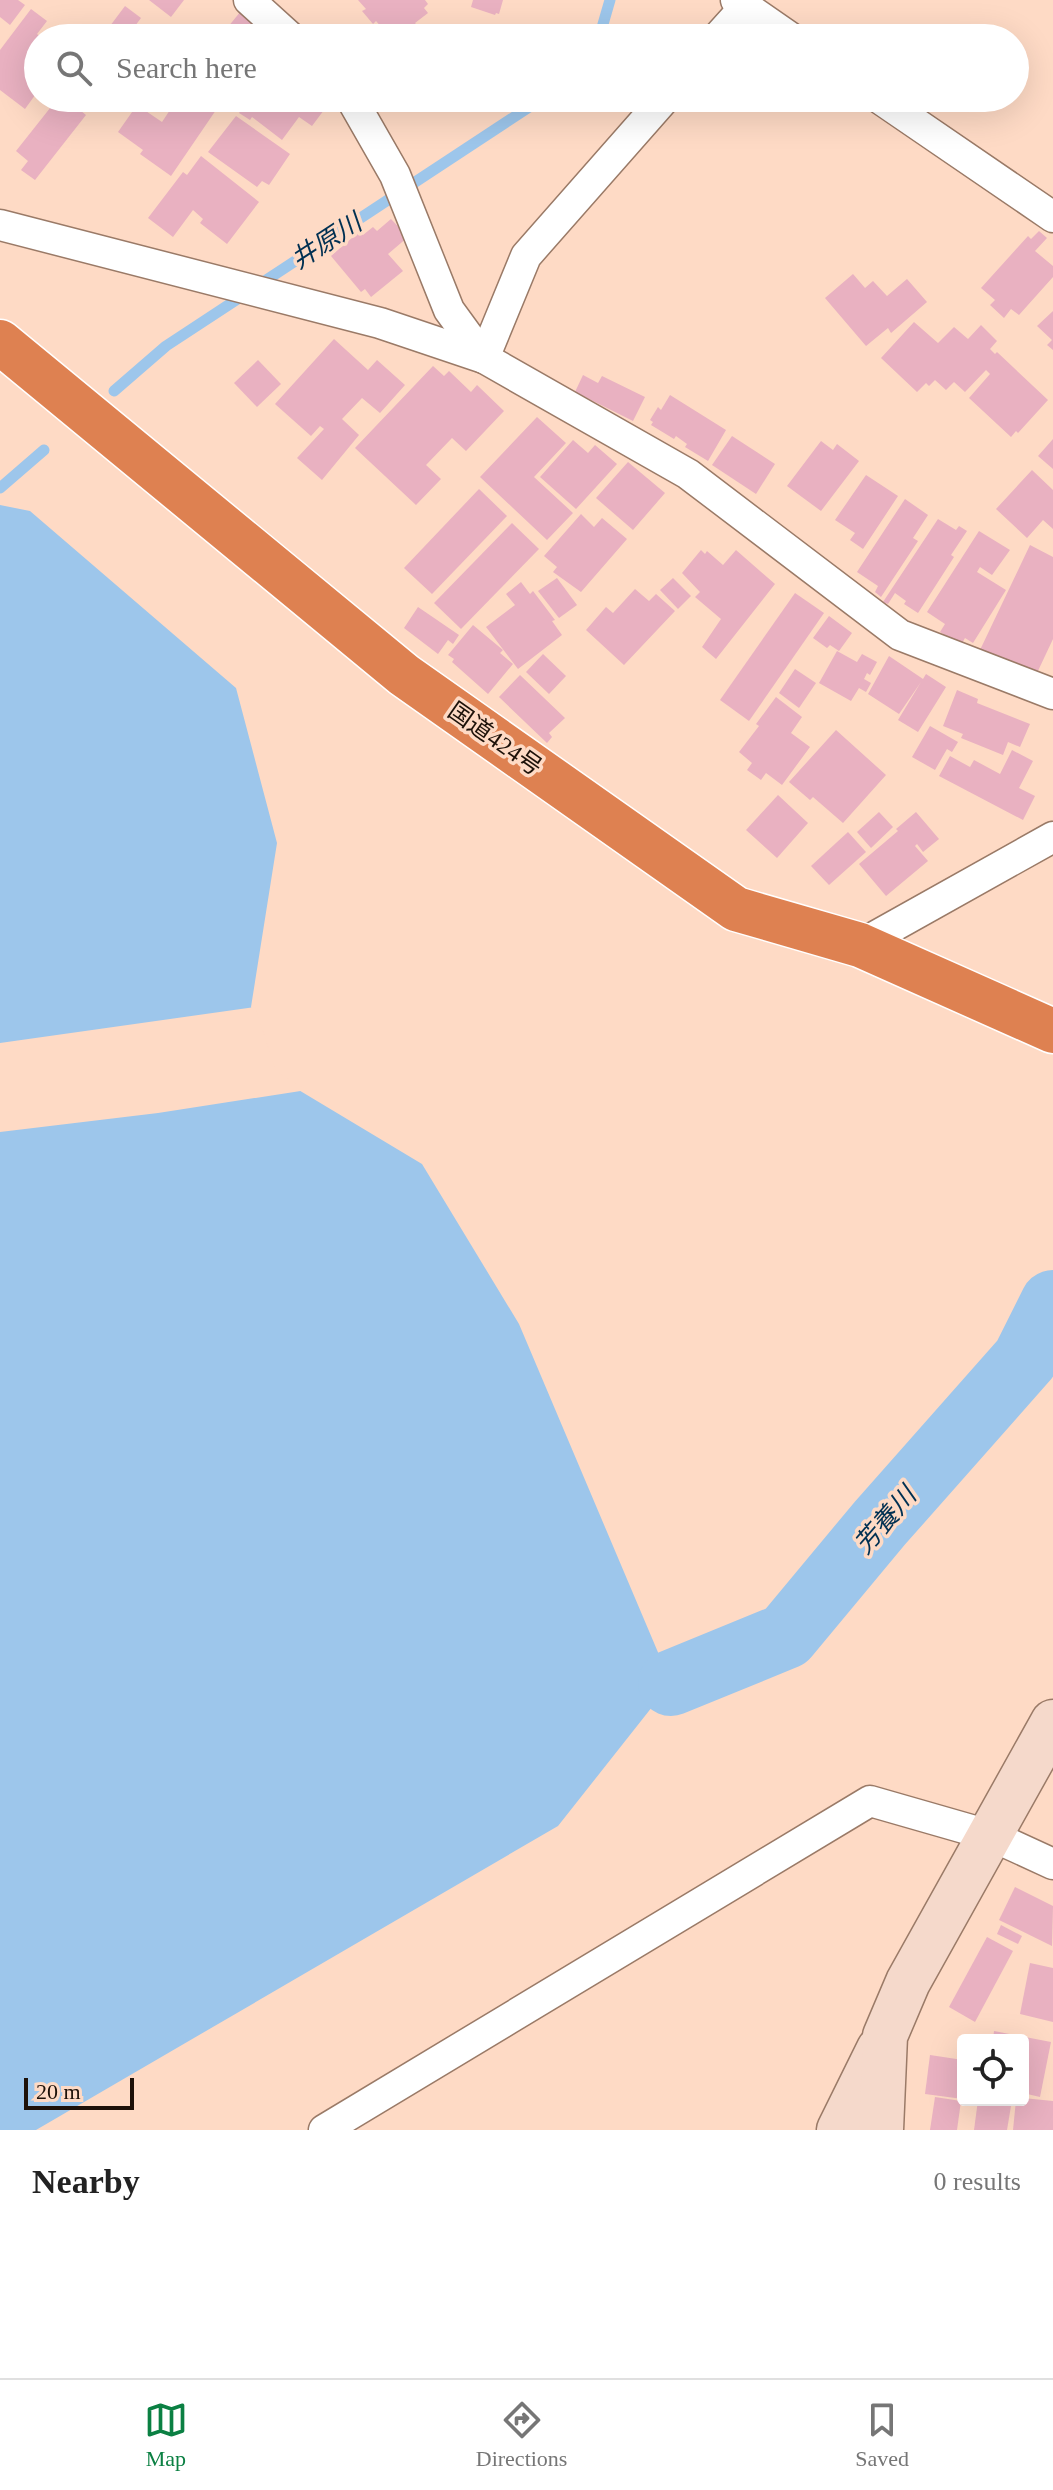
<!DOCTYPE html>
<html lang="en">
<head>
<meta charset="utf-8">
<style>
  :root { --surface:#fff; --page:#f6f6f6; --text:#222; --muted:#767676; --line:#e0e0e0; --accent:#0b8043 }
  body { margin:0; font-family:"Times New Roman","Noto Sans JP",serif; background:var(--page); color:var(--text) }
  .controls { position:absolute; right:24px; bottom:24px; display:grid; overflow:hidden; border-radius:8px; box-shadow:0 8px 32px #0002 }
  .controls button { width:72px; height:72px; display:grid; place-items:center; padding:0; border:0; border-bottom:2px solid var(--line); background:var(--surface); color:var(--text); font:40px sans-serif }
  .scale { position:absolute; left:24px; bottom:20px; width:110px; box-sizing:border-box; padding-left:8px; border:4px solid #1d1109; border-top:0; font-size:22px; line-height:28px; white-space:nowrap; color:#1d1109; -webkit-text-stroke:6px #fedac5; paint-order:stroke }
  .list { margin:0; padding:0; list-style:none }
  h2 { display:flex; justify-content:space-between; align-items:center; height:104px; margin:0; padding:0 32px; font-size:34px }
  h2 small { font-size:26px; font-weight:400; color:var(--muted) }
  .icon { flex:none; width:44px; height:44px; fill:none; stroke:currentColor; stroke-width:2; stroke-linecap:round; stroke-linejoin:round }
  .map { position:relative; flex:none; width:1053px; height:2130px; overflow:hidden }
  .search { position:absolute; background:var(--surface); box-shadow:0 8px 32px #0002; left:24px; right:24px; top:24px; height:88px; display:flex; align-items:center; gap:20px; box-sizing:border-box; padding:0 28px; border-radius:44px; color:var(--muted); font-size:30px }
  .sheet { height:248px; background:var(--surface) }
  nav { display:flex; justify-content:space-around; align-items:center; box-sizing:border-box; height:112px; border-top:2px solid var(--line); background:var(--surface); font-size:22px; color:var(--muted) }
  nav a { display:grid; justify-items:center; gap:4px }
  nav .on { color:var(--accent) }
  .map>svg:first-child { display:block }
  .water { fill:#9dc6eb }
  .pier { fill:#fedac5 }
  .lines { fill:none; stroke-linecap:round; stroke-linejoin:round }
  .stream { stroke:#9dc6eb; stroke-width:11 }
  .river { stroke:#9dc6eb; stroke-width:66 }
  .building { fill:#e9b1c1 }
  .street-casing { stroke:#9a7a67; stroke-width:33 }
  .secondary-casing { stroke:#9a7a67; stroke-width:47 }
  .highway-casing { stroke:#fff; stroke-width:47 }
  .street { stroke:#fff; stroke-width:30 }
  .secondary { stroke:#f5d9cb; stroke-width:44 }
  .highway { stroke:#de8151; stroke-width:44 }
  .labels { text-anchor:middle; stroke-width:7; stroke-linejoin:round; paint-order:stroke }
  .street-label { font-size:24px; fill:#1d1109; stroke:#fedac5 }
  .water-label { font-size:26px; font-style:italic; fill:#003052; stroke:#fedac5 }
</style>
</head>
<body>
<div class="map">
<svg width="1053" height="2130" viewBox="0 0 1053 2130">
  <rect width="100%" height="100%" fill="#fedac5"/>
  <polygon class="water" points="0,505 30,511 236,688 277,843 251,1007 272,1074 422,1164 519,1324 671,1683 558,1826 36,2130 0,2130"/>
  <polygon class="pier" points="255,1007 276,1071 307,1090 158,1113 0,1132 0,1043"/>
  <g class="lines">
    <g class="stream">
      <polyline points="599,38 610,0"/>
      <polyline points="114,391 166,346 543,98"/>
      <polyline points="0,488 44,450"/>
    </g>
    <polyline class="river" points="671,1683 786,1636 880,1523 1025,1359 1053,1303"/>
  </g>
  <g class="building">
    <polygon points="0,0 18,0 25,5 10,25 0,17"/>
    <polygon points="149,0 184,0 171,17"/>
    <polygon points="358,0 425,0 428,4 424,8 428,13 415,23 428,38 391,38 376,21 373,24 362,11 366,9"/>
    <polygon points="473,0 503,0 499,14 496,13 495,15 471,7"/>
    <polygon points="125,6 141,18 126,38 101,38"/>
    <polygon points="245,6 277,38 219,38"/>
    <polygon points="31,9 47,21 37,34 42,38 38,38 38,91 25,109 0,90 0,50"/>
    <polygon points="58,98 65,98 86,115 35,180 21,170 28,161 16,151"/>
    <polygon points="97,98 130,98 121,109 118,107 114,112"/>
    <polygon points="178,98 199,98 216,110 171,176 140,154 143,150 118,132 137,105 162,122"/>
    <polygon points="250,98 333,98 312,126 299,117 282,140 252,117 250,120 239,113"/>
    <polygon points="236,116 290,154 269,185 262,181 257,187 208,152"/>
    <polygon points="201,156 259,202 227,244 200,223 203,219 193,210 173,237 148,218 183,172 187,175"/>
    <polygon points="391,219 408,237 388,254 403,271 371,297 365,289 361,292 331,256 360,231 363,235 373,227 377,231"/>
    <polygon points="1039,231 1047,238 1035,251 1053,266 1053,277 1019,315 1011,309 1004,318 990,305 995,300 981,288 1028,236 1031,239"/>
    <polygon points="853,274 865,288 873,281 887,296 907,279 927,302 891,333 888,328 866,346 825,298"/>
    <polygon points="1053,311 1053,350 1047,345 1052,340 1037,326"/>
    <polygon points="914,322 938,343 954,327 968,339 981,325 997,341 990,349 995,354 997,352 1048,400 1018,433 1016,431 1011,437 969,398 990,374 986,370 965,392 954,382 946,390 935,380 929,386 926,383 917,392 881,358"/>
    <polygon points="334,339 368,370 377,360 405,385 380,413 362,398 342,419 359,435 322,480 297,458 324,429 320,426 311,436 275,404"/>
    <polygon points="258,360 281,384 257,407 234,383"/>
    <polygon points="433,366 444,376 449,371 471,392 477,385 504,411 466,451 452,438 426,465 441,479 416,505 355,448"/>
    <polygon points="583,375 598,383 602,376 645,397 633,421 575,392"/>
    <polygon points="670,395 726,430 708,461 685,447 687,444 676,436 674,439 651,425 653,422 650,420 658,407 661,410"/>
    <polygon points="537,417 566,443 534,477 573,513 547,540 480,477"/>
    <polygon points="732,436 775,464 756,494 712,465"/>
    <polygon points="1053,439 1053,469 1038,456"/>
    <polygon points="573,440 588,453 595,445 617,464 576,509 540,477"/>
    <polygon points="821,441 833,450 837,444 859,461 821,511 787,486"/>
    <polygon points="628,462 665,493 633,530 596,498"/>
    <polygon points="1032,470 1053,490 1053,529 1043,520 1027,538 996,509"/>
    <polygon points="866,475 898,496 863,549 850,540 855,533 835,520"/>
    <polygon points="479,489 507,516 432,594 404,568"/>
    <polygon points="905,499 928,515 913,538 918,541 881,597 875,592 878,586 857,572"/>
    <polygon points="581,514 594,527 602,518 627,539 581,592 553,572 557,567 544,556"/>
    <polygon points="938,519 956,530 959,526 967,531 951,555 954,557 918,613 904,604 906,601 895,593 888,604 883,602"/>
    <polygon points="512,523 539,549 461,629 434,603"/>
    <polygon points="979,531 1010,550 992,575 980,567 977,572 1006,590 973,643 965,638 961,645 940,632 945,624 927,612"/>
    <polygon points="1030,545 1053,557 1053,639 1037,673 1013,661 1011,665 980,650"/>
    <polygon points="701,550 705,554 707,551 723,565 736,550 775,584 716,659 702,647 721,619 695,597 700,592 682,573"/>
    <polygon points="557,578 577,605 559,618 538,591"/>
    <polygon points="673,578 691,596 678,609 660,590"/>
    <polygon points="521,582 530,594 533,591 555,620 552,621 562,635 518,669 486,627 515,605 506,594"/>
    <polygon points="635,589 649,601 656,594 675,611 624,665 586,630 606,607 613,613"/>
    <polygon points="795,593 824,613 749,721 720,700"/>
    <polygon points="418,607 459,635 453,644 448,640 438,654 404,628"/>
    <polygon points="829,616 852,633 839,651 830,645 827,648 813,638"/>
    <polygon points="473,625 503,650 500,653 513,664 488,694 452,662 454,659 448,655"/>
    <polygon points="837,651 857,662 862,654 877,662 870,675 867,673 864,679 871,683 866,692 859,688 851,701 819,683"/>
    <polygon points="543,654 566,676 549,694 526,672"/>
    <polygon points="889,656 923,679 926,674 946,687 918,732 898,720 921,682 899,714 868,694"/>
    <polygon points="795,669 816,683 799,708 779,693"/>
    <polygon points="520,675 565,718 549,733 552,737 547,743 499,697"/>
    <polygon points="957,690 978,699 977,703 1030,724 1020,747 1008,742 1003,755 961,738 963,734 943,726"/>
    <polygon points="776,697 802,717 791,733 810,747 782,785 766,773 761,780 747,770 752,763 739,752 759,726 756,724"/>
    <polygon points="930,726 958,742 952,752 947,749 935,770 912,757"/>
    <polygon points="836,730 886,775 843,823 813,797 810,800 789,782"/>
    <polygon points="1012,750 1033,761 1019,788 1035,796 1023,820 939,776 950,756 970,767 974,760 1000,774"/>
    <polygon points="778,795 808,823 777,858 746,830"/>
    <polygon points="879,812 893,827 871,848 857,832"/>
    <polygon points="916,812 939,839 923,852 917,844 915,846 928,861 886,896 859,864 898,831 896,829"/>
    <polygon points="848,832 866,852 829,885 811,866"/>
    <polygon points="1015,1887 1053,1906 1052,1946 999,1920"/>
    <polygon points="1001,1925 1022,1936 1018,1944 997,1934"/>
    <polygon points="987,1937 1013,1951 975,2022 949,2007"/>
    <polygon points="1030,1963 1053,1968 1053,2022 1020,2014"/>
    <polygon points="994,2031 1051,2042 1040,2097 1023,2093 1023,2040 993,2040"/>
    <polygon points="930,2055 963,2060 963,2099 925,2094"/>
    <polygon points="935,2097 961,2101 957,2130 930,2130"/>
    <polygon points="1023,2098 1053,2101 1053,2130 1013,2130 1016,2100 1023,2100"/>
    <polygon points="978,2100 1012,2100 1007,2130 974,2130"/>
  </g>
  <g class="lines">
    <defs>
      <g id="street">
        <polyline points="249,0 291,38"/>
        <polyline points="736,0 791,38"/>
        <polyline points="717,38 745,7"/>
        <polyline points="351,98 395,175 449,310 484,358"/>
        <polyline points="879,98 1053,217"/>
        <polyline points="0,225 380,323 484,358 688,474 900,635 1053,694"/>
        <polyline points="484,358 526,256 665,98"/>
        <polyline points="860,945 1053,837"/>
        <polyline points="324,2130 870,1801 992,1836 1053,1864"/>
      </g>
      <g id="secondary">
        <polyline points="839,2130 879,2049"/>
        <polyline points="881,2130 885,2036 908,1982 1053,1722"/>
      </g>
      <polyline id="highway" points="0,342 404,675 736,909 860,945 1053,1031"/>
    </defs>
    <use href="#street" class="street-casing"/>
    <use href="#secondary" class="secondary-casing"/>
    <use href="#highway" class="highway-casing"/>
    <use href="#street" class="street"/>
    <use href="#secondary" class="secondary"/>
    <use href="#highway" class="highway"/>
  </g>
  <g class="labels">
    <g class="street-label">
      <text transform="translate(495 739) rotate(35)" y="8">国道424号</text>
    </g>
    <g class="water-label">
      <text transform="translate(326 241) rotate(-33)" y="9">井原川</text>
      <text transform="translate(885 1520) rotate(-49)" y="9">芳養川</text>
    </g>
  </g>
</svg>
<div class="controls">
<button><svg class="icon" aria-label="locate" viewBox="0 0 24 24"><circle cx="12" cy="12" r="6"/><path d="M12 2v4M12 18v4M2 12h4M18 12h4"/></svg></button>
</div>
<div class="scale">20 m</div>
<div class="search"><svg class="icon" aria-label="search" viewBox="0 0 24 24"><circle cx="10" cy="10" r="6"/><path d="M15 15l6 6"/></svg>Search here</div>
</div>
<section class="sheet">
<h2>Nearby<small>0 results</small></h2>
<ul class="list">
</ul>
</section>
<nav>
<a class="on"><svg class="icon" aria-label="map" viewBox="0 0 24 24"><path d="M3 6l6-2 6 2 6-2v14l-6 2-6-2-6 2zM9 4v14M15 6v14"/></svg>Map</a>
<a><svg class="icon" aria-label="directions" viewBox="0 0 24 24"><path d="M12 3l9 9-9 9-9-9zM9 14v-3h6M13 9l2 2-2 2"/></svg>Directions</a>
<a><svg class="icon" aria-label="saved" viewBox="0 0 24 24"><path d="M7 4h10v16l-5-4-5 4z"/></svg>Saved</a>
</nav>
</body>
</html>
